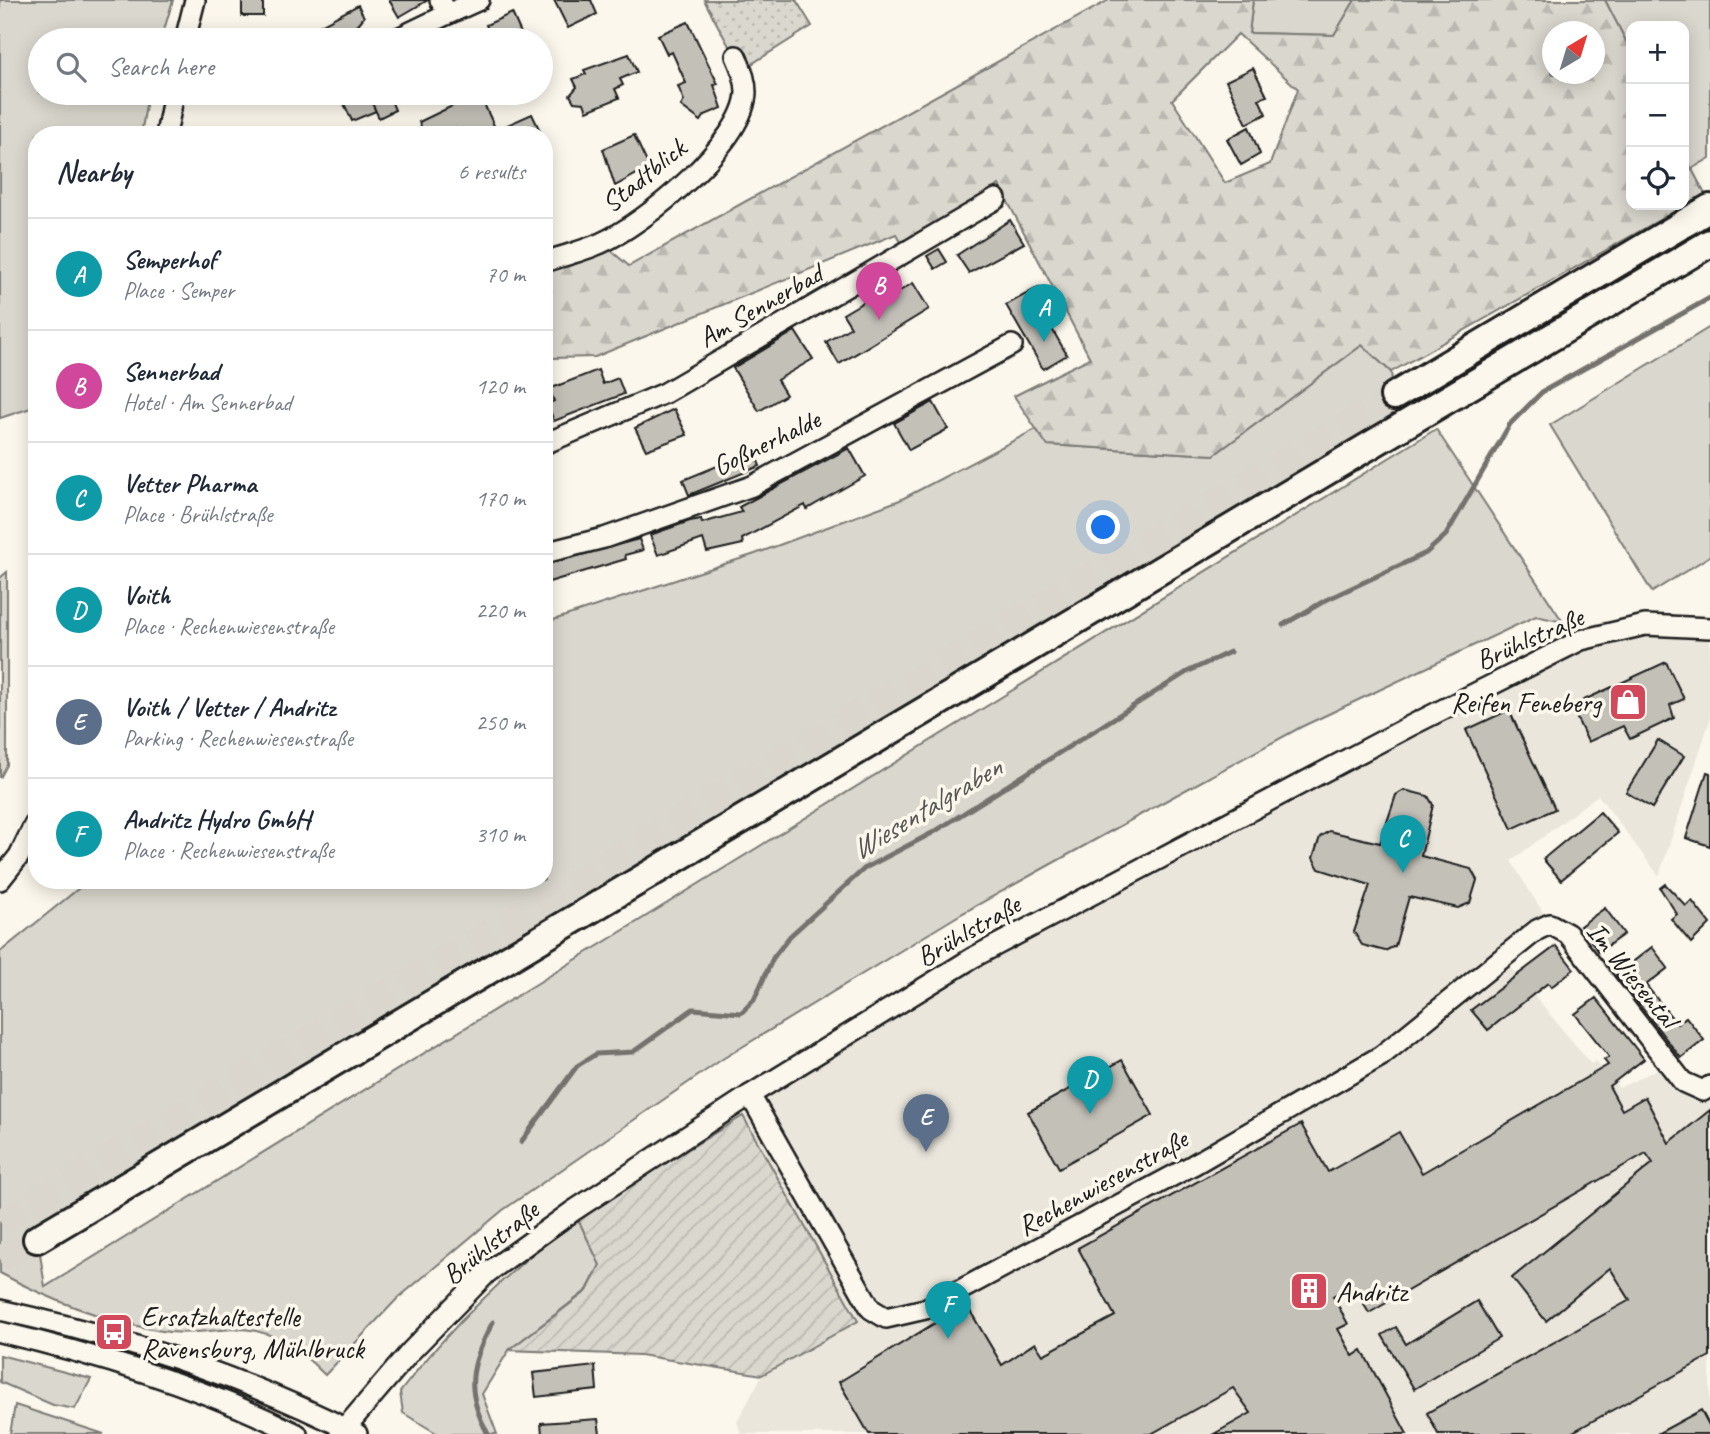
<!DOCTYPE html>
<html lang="en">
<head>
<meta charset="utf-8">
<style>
  :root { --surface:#fff; --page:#f2f2f3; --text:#1f2937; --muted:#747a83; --line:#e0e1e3; --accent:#111827 }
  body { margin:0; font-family:Caveat,sans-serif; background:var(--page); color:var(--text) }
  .controls { position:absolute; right:21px; top:21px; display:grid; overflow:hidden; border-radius:14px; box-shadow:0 4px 18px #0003 }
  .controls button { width:63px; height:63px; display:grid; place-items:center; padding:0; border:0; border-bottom:2px solid var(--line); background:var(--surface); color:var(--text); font:35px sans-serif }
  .compass { position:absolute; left:1542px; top:21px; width:63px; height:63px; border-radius:50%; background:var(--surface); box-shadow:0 4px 18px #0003; rotate:38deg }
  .you { position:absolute; left:1104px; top:528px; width:24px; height:24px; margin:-18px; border:5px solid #fff; border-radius:50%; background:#1a73e8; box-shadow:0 0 0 10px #1a73e833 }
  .badge { display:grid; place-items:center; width:46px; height:46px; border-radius:50%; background:var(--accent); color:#fff; font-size:23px; font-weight:700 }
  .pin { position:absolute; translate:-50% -58px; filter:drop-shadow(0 2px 4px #0008) }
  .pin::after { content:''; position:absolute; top:37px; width:24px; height:21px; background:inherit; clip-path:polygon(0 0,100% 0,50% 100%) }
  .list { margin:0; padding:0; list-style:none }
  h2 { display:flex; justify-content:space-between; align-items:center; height:91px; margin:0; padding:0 28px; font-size:30px }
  h2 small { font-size:23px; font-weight:400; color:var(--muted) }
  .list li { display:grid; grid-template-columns:46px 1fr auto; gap:21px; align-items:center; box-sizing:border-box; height:112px; padding:0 28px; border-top:2px solid var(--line) }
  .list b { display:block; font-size:26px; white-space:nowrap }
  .list p { margin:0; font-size:23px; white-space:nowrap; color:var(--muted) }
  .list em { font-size:23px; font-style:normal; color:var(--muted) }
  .icon { flex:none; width:38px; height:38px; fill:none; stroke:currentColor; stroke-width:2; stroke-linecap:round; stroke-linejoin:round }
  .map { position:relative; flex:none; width:1710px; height:1434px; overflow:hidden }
  .search { position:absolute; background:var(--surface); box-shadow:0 4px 18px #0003; left:28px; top:28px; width:525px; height:77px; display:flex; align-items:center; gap:18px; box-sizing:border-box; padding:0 24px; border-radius:38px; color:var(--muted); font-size:26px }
  .panel { position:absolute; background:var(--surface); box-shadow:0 4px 18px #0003; left:28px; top:126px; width:525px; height:763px; border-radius:28px }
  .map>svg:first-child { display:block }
  .built { fill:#eae6dc }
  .grass { fill:#dad7ce; stroke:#7b7a75; stroke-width:2 }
  .forest { fill:url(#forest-firs); stroke:#7b7a75; stroke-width:2; fill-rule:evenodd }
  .park { fill:url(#park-dots); stroke:#7b7a75; stroke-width:2 }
  .garden { fill:url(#garden-furrows); stroke:#7b7a75; stroke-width:2 }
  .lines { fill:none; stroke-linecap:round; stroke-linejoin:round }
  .stream { stroke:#74726e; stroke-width:5 }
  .building { fill:#c3c0b8; stroke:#1c1c1c; stroke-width:2 }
  .highway-tunnel { stroke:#dad6cd; stroke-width:26; stroke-dasharray:26 13; stroke-linecap:butt }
  .minor-casing { stroke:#1c1c1c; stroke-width:24 }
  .highway-casing { stroke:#1c1c1c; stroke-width:32 }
  .minor { stroke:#fbf7ec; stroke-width:19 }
  .highway { stroke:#fbf7ec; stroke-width:26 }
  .labels { text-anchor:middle; stroke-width:7; stroke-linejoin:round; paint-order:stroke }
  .street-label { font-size:28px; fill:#1c1c1c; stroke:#fbf7ec }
  .poi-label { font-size:28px; fill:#1c1c1c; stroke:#fbf7ec; text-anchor:start }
  .water-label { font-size:30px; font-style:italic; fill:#575653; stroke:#fbf7ec }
</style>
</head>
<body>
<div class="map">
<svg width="1710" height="1434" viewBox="0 0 1710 1434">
  <defs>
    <pattern id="forest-firs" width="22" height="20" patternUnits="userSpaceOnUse" patternTransform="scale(1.75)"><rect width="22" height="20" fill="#dad7ce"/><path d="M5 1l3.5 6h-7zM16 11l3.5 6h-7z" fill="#bab8b0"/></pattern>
    <pattern id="park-dots" width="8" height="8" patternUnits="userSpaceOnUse" patternTransform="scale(1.75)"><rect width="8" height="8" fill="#dad7ce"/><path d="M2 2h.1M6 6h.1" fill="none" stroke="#bab8b0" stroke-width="1.8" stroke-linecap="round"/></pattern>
    <pattern id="garden-furrows" width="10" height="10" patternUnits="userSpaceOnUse" patternTransform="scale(1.75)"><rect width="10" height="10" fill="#dad7ce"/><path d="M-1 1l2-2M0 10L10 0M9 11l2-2" fill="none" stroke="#bab8b0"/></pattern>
  </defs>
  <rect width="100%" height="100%" fill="#fbf7ec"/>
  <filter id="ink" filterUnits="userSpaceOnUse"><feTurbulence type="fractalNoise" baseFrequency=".0143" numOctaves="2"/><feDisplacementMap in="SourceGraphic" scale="14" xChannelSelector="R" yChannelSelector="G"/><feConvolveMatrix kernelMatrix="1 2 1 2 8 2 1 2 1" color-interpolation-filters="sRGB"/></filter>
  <g filter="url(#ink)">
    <polygon class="built" points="1710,628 1710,720 1659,876 1598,795 1511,861 1550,924 1503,958 1591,1064 1595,1061 1619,1088 1668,1064 1710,1086 1710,1434 741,1434 737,1422 762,1375 858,1321 743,1116 974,957 1581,640"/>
    <g class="grass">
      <polygon points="0,0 173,0 161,40 40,40 40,93 148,93 141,135 37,135 37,406 0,418"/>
      <polygon points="1253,0 1355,0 1334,35 1249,33"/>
      <polygon points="1605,0 1710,0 1710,158 1691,169 1684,154 1684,26 1631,26 1631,51"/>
      <polygon points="1710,327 1710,556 1652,592 1550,425"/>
      <path d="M 1362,345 L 1391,372 L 1396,415 L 36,1226 L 45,1287 L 1436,429 L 1563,622 L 1536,616 L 1301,727 L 1158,805 L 961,914 L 724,1058 L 503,1210 L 397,1299 L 325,1375 C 300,1350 274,1329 237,1329 C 209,1330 184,1336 156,1330 C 103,1320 48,1299 0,1273 L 0,952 L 89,880 L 544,880 L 544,623 L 755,554 L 900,500 L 1036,429 L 1048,445 L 1214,455 Z"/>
      <polygon points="7,572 7,765 0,778 0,578"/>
      <path d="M 577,1217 L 600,1265 L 587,1290 L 509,1350 L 482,1394 L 497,1434 L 438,1434 L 403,1413 L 400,1392 C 451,1325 511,1270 577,1217 Z"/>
      <polygon points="0,1355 91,1379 75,1409 53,1405 0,1382"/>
      <polygon points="15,1405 104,1434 10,1434"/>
    </g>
    <path class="forest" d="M 1109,0 L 1253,0 L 1249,33 L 1334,35 L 1355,0 L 1605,0 L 1631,51 L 1631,205 L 1684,205 L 1684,154 L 1705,194 L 1391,372 L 1362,345 L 1214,455 L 1047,445 L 1014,396 L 1090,358 L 999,185 L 905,248 L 896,234 L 595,357 L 550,358 L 544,340 L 544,262 L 602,243 L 629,266 ZM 1552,32 L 1594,32 L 1594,74 L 1552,74 ZM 1238,34 L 1298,89 L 1270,164 L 1225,183 L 1172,100 Z"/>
    <polygon class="park" points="704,0 796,0 812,26 742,70"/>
    <polygon class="garden" points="743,1116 858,1321 762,1375 640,1355 509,1350 587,1291 600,1265 577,1217"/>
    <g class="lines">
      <g class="stream">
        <polyline points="1283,625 1326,600 1426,553 1446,535 1510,424 1542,392 1710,298"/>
        <polyline points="521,1142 577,1066 596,1054 633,1052 693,1009 741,1013 754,1000 773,958 790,936 865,868 934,832 1187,672 1230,652"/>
        <path d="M 488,1434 C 464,1390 470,1364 493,1322"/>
      </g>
    </g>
    <g class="building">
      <rect x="242" y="0" width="21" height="16"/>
      <polygon points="389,0 428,0 399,17"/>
      <polygon points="554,0 591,0 597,14 568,28"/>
      <polygon points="358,5 364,17 351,33 356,40 320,40 313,29"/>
      <polygon points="512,13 524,40 493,40 486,25"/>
      <polygon points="688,22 718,84 714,85 722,108 705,115 701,121 681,106 684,101 678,86 686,83 672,52 667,54 658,35"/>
      <polygon points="629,54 637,72 620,79 623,85 615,89 619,98 587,111 584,103 574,102 570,95 577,87 573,79 586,74 584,70"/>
      <polygon points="1253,68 1267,96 1259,99 1266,114 1247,124 1226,81"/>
      <polygon points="339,93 368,93 376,111 352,121"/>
      <polygon points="388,93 395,110 379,118 371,101"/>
      <polygon points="479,93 496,130 532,114 542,135 459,135 455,128 438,135 425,135 419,122"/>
      <polygon points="1249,127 1260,154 1241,165 1227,139"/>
      <polygon points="634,135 649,167 615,186 603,149"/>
      <polygon points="1010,220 1024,243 969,273 957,255"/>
      <polygon points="939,249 947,262 935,269 927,256"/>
      <polygon points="913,283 929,309 839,364 826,342 851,327 843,314 870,298 875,306"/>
      <polygon points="1039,287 1053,311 1044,315 1067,355 1043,369 1006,305"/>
      <polygon points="795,331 813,359 777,380 786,395 759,411 733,368"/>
      <polygon points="598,370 603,384 618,378 624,394 554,421 547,404 554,401 549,389"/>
      <polygon points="933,402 948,429 909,450 894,423"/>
      <polygon points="674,409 687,435 646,450 635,428"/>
      <polygon points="849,448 865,476 821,501 807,509 805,505 742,539 743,544 707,552 703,539 658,555 650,535 690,521 701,519 702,523 742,512 739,507"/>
      <polygon points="754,451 760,466 689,495 683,480"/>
      <polygon points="639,539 643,550 625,555 626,559 549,582 544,565"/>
      <polygon points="1666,662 1684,699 1670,705 1674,718 1630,739 1623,726 1588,742 1571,706"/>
      <polygon points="1509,710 1555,809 1512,829 1466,730"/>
      <polygon points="1658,740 1684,756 1652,808 1626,792"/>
      <polygon points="1707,772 1710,773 1710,846 1686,838"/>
      <polygon points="1404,790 1428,796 1433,805 1421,856 1471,869 1477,880 1470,903 1458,908 1409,897 1395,946 1385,951 1362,945 1354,932 1370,885 1319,869 1313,858 1320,837 1329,831 1380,843 1396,795"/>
      <polygon points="1600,812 1618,833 1561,880 1543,859"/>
      <polygon points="1665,884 1686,906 1692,901 1710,924 1691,943 1671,919 1677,914 1660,888"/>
      <polygon points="1605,908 1624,934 1599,952 1580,926"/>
      <polygon points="1556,946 1574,969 1551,987 1548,983 1488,1030 1471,1010"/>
      <polygon points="1652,947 1668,968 1646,985 1677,1024 1686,1017 1704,1040 1681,1058 1616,975"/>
      <polygon points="1596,998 1644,1059 1609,1086 1622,1110 1645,1097 1669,1143 1710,1110 1710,1356 1569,1434 1438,1434 1427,1413 1630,1300 1610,1268 1546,1321 1512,1278 1653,1163 1646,1153 1369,1313 1352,1285 1333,1296 1348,1324 1338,1329 1353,1356 1362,1350 1407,1434 1214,1434 1251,1413 1233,1388 1151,1434 869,1434 839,1382 966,1304 1002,1365 1035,1343 1043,1355 1115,1316 1078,1248 1301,1124 1328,1172 1399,1132 1422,1173 1608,1065 1604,1060 1609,1057 1575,1014"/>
      <polygon points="1122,1060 1153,1115 1059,1168 1028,1112"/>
      <polygon points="1477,1301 1499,1338 1414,1389 1382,1335 1396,1327 1406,1344"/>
      <polygon points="595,1366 597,1390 536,1397 533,1373"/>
      <polygon points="1701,1410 1710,1427 1710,1434 1657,1434"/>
      <polygon points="598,1419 600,1434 542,1434 541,1423"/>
    </g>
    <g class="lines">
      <g class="highway-tunnel">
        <polyline points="0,1222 1394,396"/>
        <polyline points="0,1259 37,1239"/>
      </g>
      <defs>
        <g id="minor">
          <polyline points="440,0 448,14 479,0"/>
          <polyline points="185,40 195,0"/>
          <polyline points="394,40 448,14"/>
          <polyline points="166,135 174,93"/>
          <path d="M 544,262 C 563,256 583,251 601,243 C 643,225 745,142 746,92 C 746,80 741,67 736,56"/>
          <polyline points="544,444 665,393 996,199"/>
          <polyline points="544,553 604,538 752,486 1012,345"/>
          <polyline points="0,880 19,856 37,819"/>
          <polyline points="750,1095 871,1309 886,1318 925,1309 1193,1165 1381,1056 1537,930 1550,924 1568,934 1683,1082 1703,1091 1710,1086"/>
          <path d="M 0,1310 C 123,1337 244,1377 357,1434"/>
          <path d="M 0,1332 C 102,1356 203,1387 297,1434"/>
          <polyline points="340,1434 411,1351 487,1273 573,1211 750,1095 974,957 1410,726 1581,640 1645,625 1710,628"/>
        </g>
        <g id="highway">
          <polyline points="1394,396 1710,208"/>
          <polyline points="37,1239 1710,243"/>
        </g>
      </defs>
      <use href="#minor" class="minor-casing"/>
      <use href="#highway" class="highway-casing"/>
      <use href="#minor" class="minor"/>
      <use href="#highway" class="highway"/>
    </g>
  </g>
  <defs>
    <symbol id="shop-square" viewBox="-11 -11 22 22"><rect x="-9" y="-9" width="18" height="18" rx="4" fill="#d1495b" stroke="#fbf7ec"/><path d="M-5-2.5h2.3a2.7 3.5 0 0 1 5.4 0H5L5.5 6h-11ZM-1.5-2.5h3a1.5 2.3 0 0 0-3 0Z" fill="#fff"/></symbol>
    <symbol id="building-square" viewBox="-11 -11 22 22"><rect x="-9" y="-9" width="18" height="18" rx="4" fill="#d1495b" stroke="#fbf7ec"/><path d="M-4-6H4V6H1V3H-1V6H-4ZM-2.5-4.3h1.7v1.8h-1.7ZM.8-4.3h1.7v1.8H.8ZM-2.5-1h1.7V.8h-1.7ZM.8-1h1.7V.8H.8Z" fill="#fff"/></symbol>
    <symbol id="bus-square" viewBox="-11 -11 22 22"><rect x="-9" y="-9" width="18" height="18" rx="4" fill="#d1495b" stroke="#fbf7ec"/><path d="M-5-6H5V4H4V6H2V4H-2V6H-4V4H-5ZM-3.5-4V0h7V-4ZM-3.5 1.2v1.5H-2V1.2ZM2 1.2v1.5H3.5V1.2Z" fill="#fff"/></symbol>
  </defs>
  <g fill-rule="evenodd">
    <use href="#shop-square" x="1606" y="680" width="44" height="44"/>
    <use href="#building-square" x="1287" y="1269" width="44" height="44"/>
    <use href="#bus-square" x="92" y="1310" width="44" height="44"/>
  </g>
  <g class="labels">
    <g class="street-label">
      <text transform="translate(643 175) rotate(-39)" y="10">Stadtblick</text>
      <text transform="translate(760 305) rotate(-30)" y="10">Am Sennerbad</text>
      <text transform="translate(766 442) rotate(-26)" y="10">Goßnerhalde</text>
      <text transform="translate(1529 638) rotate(-24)" y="10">Brühlstraße</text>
      <text transform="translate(968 930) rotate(-30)" y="10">Brühlstraße</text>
      <text transform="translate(1633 974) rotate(51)" y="10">Im Wiesental</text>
      <text transform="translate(1102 1182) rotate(-29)" y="10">Rechenwiesenstraße</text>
      <text transform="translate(490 1242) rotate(-39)" y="10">Brühlstraße</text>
    </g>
    <g class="poi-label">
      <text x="1601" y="712" text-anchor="end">Reifen Feneberg</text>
      <text x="1336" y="1301">Andritz</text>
      <text x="141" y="1326">Ersatzhaltestelle<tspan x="141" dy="32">Ravensburg, Mühlbruck</tspan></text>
    </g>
    <g class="water-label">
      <text transform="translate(926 808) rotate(-31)" y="10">Wiesentalgraben</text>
    </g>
  </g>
</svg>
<div class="controls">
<button>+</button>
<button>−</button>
<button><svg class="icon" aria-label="locate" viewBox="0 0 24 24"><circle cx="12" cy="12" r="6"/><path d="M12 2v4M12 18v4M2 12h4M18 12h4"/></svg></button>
</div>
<svg class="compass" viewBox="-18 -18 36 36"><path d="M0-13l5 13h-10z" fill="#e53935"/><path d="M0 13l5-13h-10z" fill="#747a83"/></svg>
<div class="you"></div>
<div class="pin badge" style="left:1044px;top:342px;background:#0f9aa8">A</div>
<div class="pin badge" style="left:879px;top:320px;background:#d1479c">B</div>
<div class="pin badge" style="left:1403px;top:873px;background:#0f9aa8">C</div>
<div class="pin badge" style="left:1090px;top:1114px;background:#0f9aa8">D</div>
<div class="pin badge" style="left:926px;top:1152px;background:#5c6f8a">E</div>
<div class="pin badge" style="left:948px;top:1339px;background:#0f9aa8">F</div>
<div class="search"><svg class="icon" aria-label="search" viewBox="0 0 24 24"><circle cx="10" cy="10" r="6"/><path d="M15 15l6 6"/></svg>Search here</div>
<section class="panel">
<h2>Nearby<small>6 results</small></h2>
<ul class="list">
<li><span class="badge" style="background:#0f9aa8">A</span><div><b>Semperhof</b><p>Place · Semper</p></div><em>70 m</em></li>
<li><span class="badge" style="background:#d1479c">B</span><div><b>Sennerbad</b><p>Hotel · Am Sennerbad</p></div><em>120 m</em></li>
<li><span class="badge" style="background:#0f9aa8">C</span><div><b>Vetter Pharma</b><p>Place · Brühlstraße</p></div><em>170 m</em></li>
<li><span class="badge" style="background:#0f9aa8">D</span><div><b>Voith</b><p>Place · Rechenwiesenstraße</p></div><em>220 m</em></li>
<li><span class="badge" style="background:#5c6f8a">E</span><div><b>Voith / Vetter / Andritz</b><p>Parking · Rechenwiesenstraße</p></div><em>250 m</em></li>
<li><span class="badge" style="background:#0f9aa8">F</span><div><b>Andritz Hydro GmbH</b><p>Place · Rechenwiesenstraße</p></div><em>310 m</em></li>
</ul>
</section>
</div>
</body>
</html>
